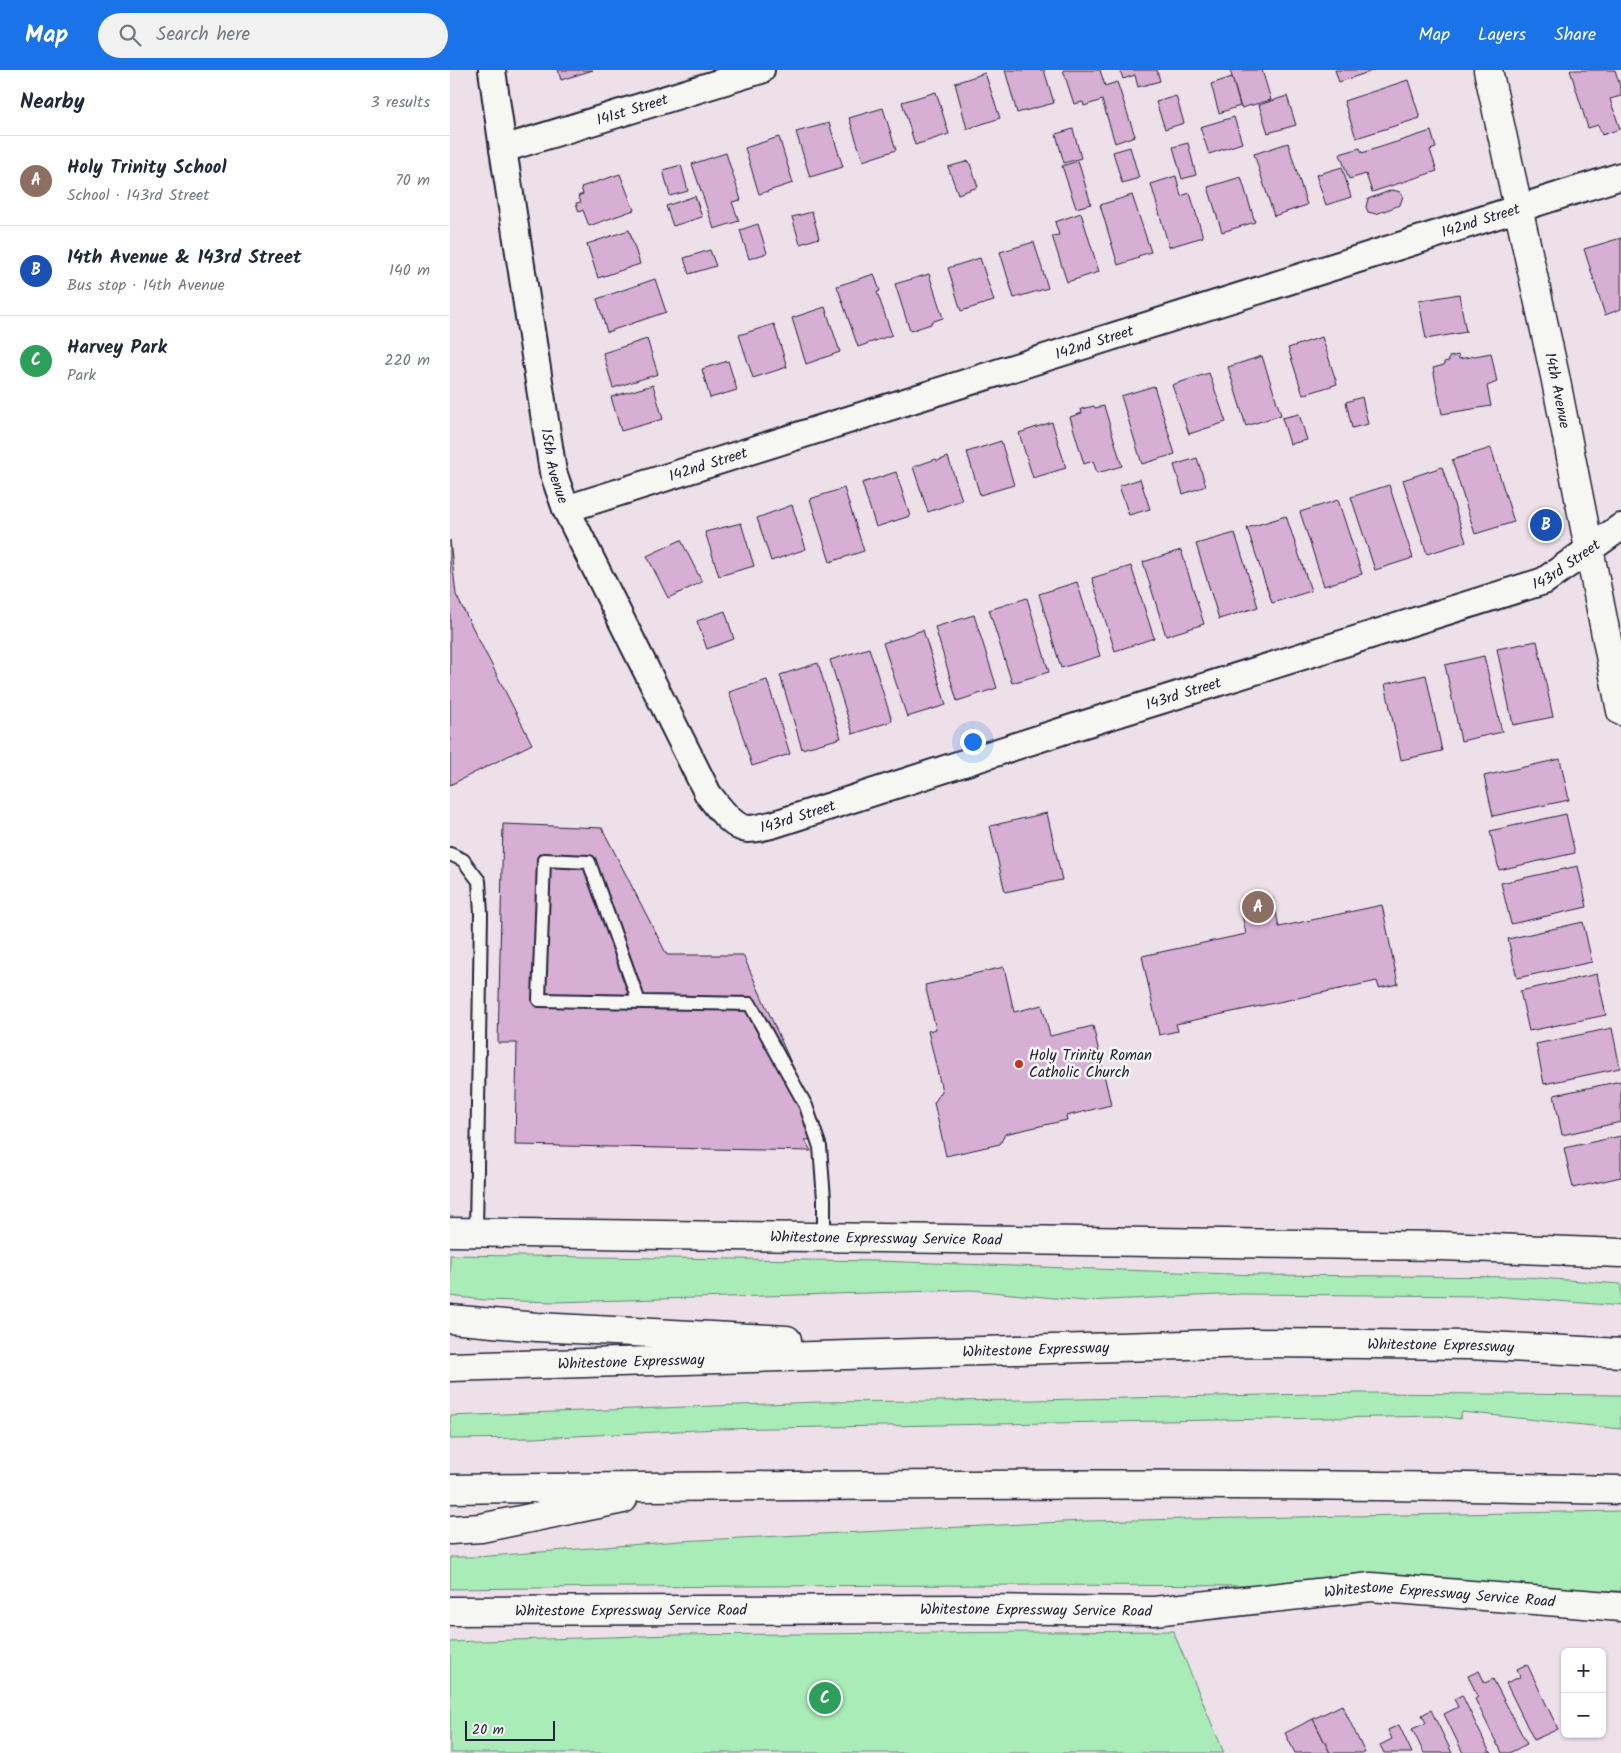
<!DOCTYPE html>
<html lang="en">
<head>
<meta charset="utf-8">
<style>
  :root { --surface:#fff; --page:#f2f2f3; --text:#1f2937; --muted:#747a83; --line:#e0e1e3; --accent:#1a73e8 }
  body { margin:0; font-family:Kalam,sans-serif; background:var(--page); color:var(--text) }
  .controls { position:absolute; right:15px; bottom:15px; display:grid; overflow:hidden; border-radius:8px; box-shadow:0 1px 4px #0004 }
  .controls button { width:45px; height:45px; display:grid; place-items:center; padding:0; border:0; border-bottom:1px solid var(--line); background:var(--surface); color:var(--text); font:25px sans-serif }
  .scale { position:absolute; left:15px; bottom:12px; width:90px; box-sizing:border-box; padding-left:5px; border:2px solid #22223b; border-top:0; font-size:14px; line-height:18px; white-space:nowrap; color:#22223b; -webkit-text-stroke:4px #f6f6f2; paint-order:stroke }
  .you { position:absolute; left:522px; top:671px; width:18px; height:18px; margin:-12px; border:4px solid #fff; border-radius:50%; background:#1a73e8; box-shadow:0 0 0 8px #1a73e833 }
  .badge { display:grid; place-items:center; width:32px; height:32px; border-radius:50%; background:var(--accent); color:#fff; font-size:16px; font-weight:700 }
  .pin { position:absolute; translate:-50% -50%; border:2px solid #fff; box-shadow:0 1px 5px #0006 }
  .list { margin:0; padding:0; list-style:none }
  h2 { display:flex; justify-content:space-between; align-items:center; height:65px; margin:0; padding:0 20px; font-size:21px }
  h2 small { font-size:16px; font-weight:400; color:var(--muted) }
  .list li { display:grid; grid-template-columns:32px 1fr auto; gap:15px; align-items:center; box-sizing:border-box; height:90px; padding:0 20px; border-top:1px solid var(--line) }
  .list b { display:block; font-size:19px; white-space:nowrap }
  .list p { margin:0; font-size:16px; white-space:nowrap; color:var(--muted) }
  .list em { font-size:16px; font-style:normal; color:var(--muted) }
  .icon { flex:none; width:28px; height:28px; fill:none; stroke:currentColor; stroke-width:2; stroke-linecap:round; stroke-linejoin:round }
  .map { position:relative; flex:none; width:1171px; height:1683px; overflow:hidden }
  header { display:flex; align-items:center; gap:30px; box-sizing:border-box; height:70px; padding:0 25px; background:var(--accent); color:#fff }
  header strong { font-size:24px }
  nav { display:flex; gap:28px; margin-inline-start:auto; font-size:18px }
  .search { width:350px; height:45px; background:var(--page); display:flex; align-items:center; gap:12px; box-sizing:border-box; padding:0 18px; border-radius:28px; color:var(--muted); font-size:19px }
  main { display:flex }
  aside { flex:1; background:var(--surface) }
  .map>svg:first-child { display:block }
  .green { fill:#a9ecb7; stroke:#668779 }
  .building { fill:#d7aed4; stroke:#22223b }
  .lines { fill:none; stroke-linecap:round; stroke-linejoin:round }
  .service-casing { stroke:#22223b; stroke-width:16 }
  .minor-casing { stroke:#22223b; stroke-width:30 }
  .tertiary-casing { stroke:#22223b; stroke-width:31 }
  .secondary-casing { stroke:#22223b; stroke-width:31 }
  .motorway-casing { stroke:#22223b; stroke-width:31 }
  .service { stroke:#f6f6f2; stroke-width:12 }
  .minor { stroke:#f6f6f2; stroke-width:26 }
  .tertiary { stroke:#f6f6f2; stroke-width:28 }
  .secondary { stroke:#f6f6f2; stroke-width:28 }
  .motorway { stroke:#f6f6f2; stroke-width:28 }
  .poi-dot { fill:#c8321e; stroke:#f6f6f2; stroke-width:2 }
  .labels { text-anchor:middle; stroke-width:5; stroke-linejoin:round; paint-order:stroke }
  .street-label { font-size:15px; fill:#22223b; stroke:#f6f6f2 }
  .poi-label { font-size:15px; fill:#22223b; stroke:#f6f6f2; text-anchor:start }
</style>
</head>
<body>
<header>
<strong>Map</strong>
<div class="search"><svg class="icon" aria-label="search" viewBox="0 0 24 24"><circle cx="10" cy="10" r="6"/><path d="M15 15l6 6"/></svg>Search here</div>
<nav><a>Map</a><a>Layers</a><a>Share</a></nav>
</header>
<main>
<aside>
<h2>Nearby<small>3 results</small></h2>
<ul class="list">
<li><span class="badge" style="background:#8d6e63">A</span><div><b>Holy Trinity School</b><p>School · 143rd Street</p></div><em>70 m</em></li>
<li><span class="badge" style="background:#1a4fb4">B</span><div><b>14th Avenue &amp; 143rd Street</b><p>Bus stop · 14th Avenue</p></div><em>140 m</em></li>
<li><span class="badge" style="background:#2e9e5b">C</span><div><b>Harvey Park</b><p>Park</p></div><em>220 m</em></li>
</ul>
</aside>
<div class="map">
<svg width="1171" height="1683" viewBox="0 0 1171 1683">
  <rect width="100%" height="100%" fill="#ede0e9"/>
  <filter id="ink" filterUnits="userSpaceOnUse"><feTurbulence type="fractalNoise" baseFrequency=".02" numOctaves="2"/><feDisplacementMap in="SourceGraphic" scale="10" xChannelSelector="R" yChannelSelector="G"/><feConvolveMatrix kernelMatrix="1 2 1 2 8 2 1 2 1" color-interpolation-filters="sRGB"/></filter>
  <g filter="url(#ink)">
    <g class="green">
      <polygon points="0,1185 428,1191 808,1205 1076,1207 1171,1214 1171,1236 1043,1226 791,1224 635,1231 521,1220 105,1232 35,1230 0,1226"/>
      <polygon points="910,1323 1171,1325 1171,1359 1012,1342 1010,1349 989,1346 268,1359 84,1368 0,1369 0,1346 368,1332 583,1330"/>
      <path d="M 1171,1441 L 1171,1521 C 781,1513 390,1514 0,1519 L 0,1487 L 27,1487 L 230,1471 L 633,1451 Z"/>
      <polygon points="723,1561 774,1683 0,1683 0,1572 222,1565"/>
    </g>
    <g class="building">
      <polygon points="108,0 143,0 111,10"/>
      <polygon points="555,0 594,0 604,33 567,43"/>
      <polygon points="613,0 650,0 655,16 667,12 685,66 665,73 652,30 634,36 633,32 624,34"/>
      <polygon points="670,0 707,0 710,11 688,17 685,5 673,9"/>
      <polygon points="780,0 812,0 821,30 791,38"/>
      <polygon points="885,0 925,0 889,12"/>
      <polygon points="1120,0 1165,0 1171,19 1171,26 1160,29 1170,59 1152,65 1148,55 1138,58"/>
      <polygon points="535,3 550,48 517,59 505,13"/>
      <polygon points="782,7 790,36 769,43 761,14"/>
      <polygon points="958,10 970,48 906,68 894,31"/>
      <polygon points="486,22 499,64 465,75 452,32"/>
      <polygon points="726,26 734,53 715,59 706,32"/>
      <polygon points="837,26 846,55 818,63 809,35"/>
      <polygon points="433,38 446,80 413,91 399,48"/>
      <polygon points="784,47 792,73 759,84 750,57"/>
      <polygon points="379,53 393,97 360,107 346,62"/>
      <polygon points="623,59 631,88 614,93 606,64"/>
      <polygon points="981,61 986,78 980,80 987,101 922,122 916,104 899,109 890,84 910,78 912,83"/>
      <polygon points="329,67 343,113 309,124 295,78"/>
      <polygon points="738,73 746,105 732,109 723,77"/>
      <polygon points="838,73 857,135 824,146 804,84"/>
      <polygon points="680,77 689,108 672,113 663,82"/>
      <polygon points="276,83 291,130 282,132 289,151 264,159 242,94"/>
      <polygon points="519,91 528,117 508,124 498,97"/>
      <polygon points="628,91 641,134 626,138 612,96"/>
      <polygon points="231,95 238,121 220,126 213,100"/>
      <polygon points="892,97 901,127 876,135 866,105"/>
      <polygon points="170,104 184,140 139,156 133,140 129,142 126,133 131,132 128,126 133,124 131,117"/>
      <polygon points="726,106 731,126 740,123 753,167 719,177 701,114"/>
      <polygon points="791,107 805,152 772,162 758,117"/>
      <polygon points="942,120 950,122 953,126 950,135 926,144 918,142 916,137 918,129"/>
      <polygon points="682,125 701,182 688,186 689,188 668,195 650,135"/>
      <polygon points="245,126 252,147 223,156 216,136"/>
      <polygon points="362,142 369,168 350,174 342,147"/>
      <polygon points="631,143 649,202 617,212 602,166 609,165 605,152"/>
      <polygon points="308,154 317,183 299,189 290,160"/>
      <polygon points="179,160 190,194 148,208 137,174"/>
      <polygon points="1171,168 1171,239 1155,245 1134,179"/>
      <polygon points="584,172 598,218 564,228 550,182"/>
      <polygon points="260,180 266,196 239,204 234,188"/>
      <polygon points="530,188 544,231 511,241 498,198"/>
      <polygon points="424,204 430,221 427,222 442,265 408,277 387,216"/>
      <polygon points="479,204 493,248 481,252 481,254 460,261 445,214"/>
      <polygon points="205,209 216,242 157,262 147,229"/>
      <polygon points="1009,224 1016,262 976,269 969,231"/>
      <polygon points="375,237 390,282 356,294 342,248"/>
      <polygon points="324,254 337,297 303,308 289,265"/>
      <polygon points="872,267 887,314 853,325 838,278"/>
      <polygon points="197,269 208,304 163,318 153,283"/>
      <polygon points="1041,283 1047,312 1037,316 1041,336 992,344 983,298 994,295 994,292 999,291 999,287 1008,285 1009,289"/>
      <polygon points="812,286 831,345 796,356 778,297"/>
      <polygon points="278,291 287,320 260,328 252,299"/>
      <polygon points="759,303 776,352 739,364 722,315"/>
      <polygon points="203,315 213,349 171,361 161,327"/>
      <polygon points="704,316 725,384 692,394 671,326"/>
      <polygon points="912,327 918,354 902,358 896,332"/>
      <polygon points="644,336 645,338 654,336 672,396 647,403 643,391 634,394 620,347 632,343 631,339"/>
      <polygon points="849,344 857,370 840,374 832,348"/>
      <polygon points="602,352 616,398 583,408 569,363"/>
      <polygon points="551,371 564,415 530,425 517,382"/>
      <polygon points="1041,378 1064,452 1025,464 1002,390"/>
      <polygon points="498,387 512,430 478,442 463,397 486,389 487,391"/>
      <polygon points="747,388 756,416 733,424 724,395"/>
      <polygon points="992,397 1016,472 977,484 953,410"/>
      <polygon points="446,402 460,446 426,457 412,413"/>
      <polygon points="690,409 700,439 679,445 669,416"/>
      <polygon points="939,415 963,488 925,500 901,427"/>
      <polygon points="394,418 414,481 380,492 360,429"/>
      <polygon points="888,430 912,504 874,516 850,442"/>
      <polygon points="342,435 356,479 321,491 307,448"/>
      <polygon points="836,446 861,521 822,533 797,458"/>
      <polygon points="291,453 304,496 269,506 255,462"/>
      <polygon points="785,463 808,537 769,549 746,474"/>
      <polygon points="0,470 6,525 82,674 0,715"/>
      <polygon points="231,470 252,512 218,528 197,486"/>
      <polygon points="731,480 754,554 716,566 693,492"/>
      <polygon points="681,496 704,568 665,581 642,508"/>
      <polygon points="627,512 650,586 611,598 589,524"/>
      <polygon points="577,528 599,602 562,613 539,540"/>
      <polygon points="275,541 284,569 257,579 247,551"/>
      <polygon points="524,545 547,618 507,631 485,557"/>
      <polygon points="473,560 496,635 457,647 433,573"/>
      <polygon points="1087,571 1103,647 1063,655 1047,579"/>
      <polygon points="419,578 442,651 403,664 380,590"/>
      <polygon points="1034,586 1052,662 1011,671 995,595"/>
      <polygon points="368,593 391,668 352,679 330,605"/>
      <polygon points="976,605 992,681 951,690 935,614"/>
      <polygon points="317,610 340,684 302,696 279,622"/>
      <polygon points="1110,689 1119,730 1043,746 1034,706"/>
      <polygon points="597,743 612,810 555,822 540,756"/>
      <polygon points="1116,744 1125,783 1049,800 1040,761"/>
      <polygon points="53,754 152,758 217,885 293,885 375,1069 355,1070 361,1081 65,1075 67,973 48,973"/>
      <polygon points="1128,796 1137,837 1061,854 1051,813"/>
      <polygon points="823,828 829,857 932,835 948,914 929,918 927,911 726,954 728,961 709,965 692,886 796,864 790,835"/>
      <polygon points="1133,852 1142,892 1067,908 1058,869"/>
      <polygon points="554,897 564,942 592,935 600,966 643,956 661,1035 616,1046 617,1050 555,1064 550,1074 496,1086 484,1033 492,1021 478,961 486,959 475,915"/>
      <polygon points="1147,904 1156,945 1079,961 1070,921"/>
      <polygon points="1162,958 1170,998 1094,1014 1086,974"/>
      <polygon points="1171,1011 1171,1052 1112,1065 1104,1025"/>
      <polygon points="1171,1066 1171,1107 1123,1118 1114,1078"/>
      <polygon points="1077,1594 1108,1659 1084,1670 1056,1613 1070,1607 1067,1599"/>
      <polygon points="1029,1601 1035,1613 1043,1609 1077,1674 1059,1683 1052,1683 1049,1676 1048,1676 1025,1629 1028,1627 1018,1606"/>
      <polygon points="1012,1625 1039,1681 1040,1681 1042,1683 1013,1683 994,1644 1008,1637 1004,1629"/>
      <polygon points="892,1635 915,1683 880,1683 863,1649"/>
      <polygon points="981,1640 1002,1683 974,1683 962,1659 976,1653 972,1645"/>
      <polygon points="863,1649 880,1683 845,1683 835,1663"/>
      <polygon points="949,1655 962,1683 934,1683 930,1675 942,1669 938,1660"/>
    </g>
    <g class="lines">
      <defs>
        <g id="service">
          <polyline points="0,784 13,790 29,811 31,844 26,1162"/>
          <polyline points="189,932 139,792 94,790 89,930 300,934 356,1036 370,1077 374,1129 374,1167"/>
        </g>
        <g id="minor">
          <path id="s1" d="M 42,0 L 53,79 L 103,402 L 116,439 L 258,724 C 267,735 282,758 298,759 C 307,759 317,756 325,754 L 625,657 L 1094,511 L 1171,457"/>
          <path id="s2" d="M 53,79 L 311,0"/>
          <path id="s3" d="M 116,439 L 1171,106"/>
        </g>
        <g id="tertiary">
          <path id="s4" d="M 1038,0 L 1105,306 L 1171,641"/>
        </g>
        <g id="secondary">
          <path id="s5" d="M 0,1162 L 992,1176 L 1171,1183"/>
          <path id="s6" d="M 0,1541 L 516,1539 L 704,1541 L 921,1517 L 1171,1537"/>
        </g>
        <g id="motorway">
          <polyline points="0,1249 87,1257 337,1270"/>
          <path id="s7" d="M 0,1297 L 802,1273 L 1020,1275 L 1171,1283"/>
          <path d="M 0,1419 C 390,1415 781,1411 1171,1420"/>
          <polyline points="0,1460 31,1458 173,1429"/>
        </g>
      </defs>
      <use href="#service" class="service-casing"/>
      <use href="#minor" class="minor-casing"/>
      <use href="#tertiary" class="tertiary-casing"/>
      <use href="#secondary" class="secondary-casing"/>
      <use href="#motorway" class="motorway-casing"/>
      <use href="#service" class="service"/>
      <use href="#minor" class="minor"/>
      <use href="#tertiary" class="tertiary"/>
      <use href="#secondary" class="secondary"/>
      <use href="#motorway" class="motorway"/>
    </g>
  </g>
  <circle class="poi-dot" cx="569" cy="994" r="5"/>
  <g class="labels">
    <g class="street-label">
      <text dy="5" stroke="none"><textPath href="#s2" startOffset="135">141st Street</textPath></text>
      <text dy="5" stroke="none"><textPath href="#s3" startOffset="959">142nd Street</textPath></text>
      <text dy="5" stroke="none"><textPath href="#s3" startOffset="554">142nd Street</textPath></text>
      <text dy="5" stroke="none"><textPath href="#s4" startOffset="328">14th Avenue</textPath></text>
      <text dy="5" stroke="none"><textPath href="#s3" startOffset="149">142nd Street</textPath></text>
      <text dy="5" stroke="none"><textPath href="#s1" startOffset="401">15th Avenue</textPath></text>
      <text dy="5" stroke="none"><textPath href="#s1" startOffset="1680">143rd Street</textPath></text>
      <text dy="5" stroke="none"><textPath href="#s1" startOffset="1275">143rd Street</textPath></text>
      <text dy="5" stroke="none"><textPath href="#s1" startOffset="870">143rd Street</textPath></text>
      <text dy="5" stroke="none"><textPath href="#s5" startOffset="436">Whitestone Expressway Service Road</textPath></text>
      <text dy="5" stroke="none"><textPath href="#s7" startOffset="991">Whitestone Expressway</textPath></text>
      <text dy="5" stroke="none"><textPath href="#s7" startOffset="586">Whitestone Expressway</textPath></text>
      <text dy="5" stroke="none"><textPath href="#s7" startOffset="181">Whitestone Expressway</textPath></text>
      <text dy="5" stroke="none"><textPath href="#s6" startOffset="991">Whitestone Expressway Service Road</textPath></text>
      <text dy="5" stroke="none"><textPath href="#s6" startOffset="586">Whitestone Expressway Service Road</textPath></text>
      <text dy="5" stroke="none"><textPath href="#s6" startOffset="181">Whitestone Expressway Service Road</textPath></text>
    </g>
    <g class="poi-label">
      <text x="579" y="990">Holy Trinity Roman<tspan x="579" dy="17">Catholic Church</tspan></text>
    </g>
  </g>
</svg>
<div class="controls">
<button>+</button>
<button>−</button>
</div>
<div class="scale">20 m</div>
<div class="you"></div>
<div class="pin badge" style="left:808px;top:837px;background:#8d6e63">A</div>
<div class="pin badge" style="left:1096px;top:455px;background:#1a4fb4">B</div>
<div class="pin badge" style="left:375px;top:1628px;background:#2e9e5b">C</div>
</div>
</main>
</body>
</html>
